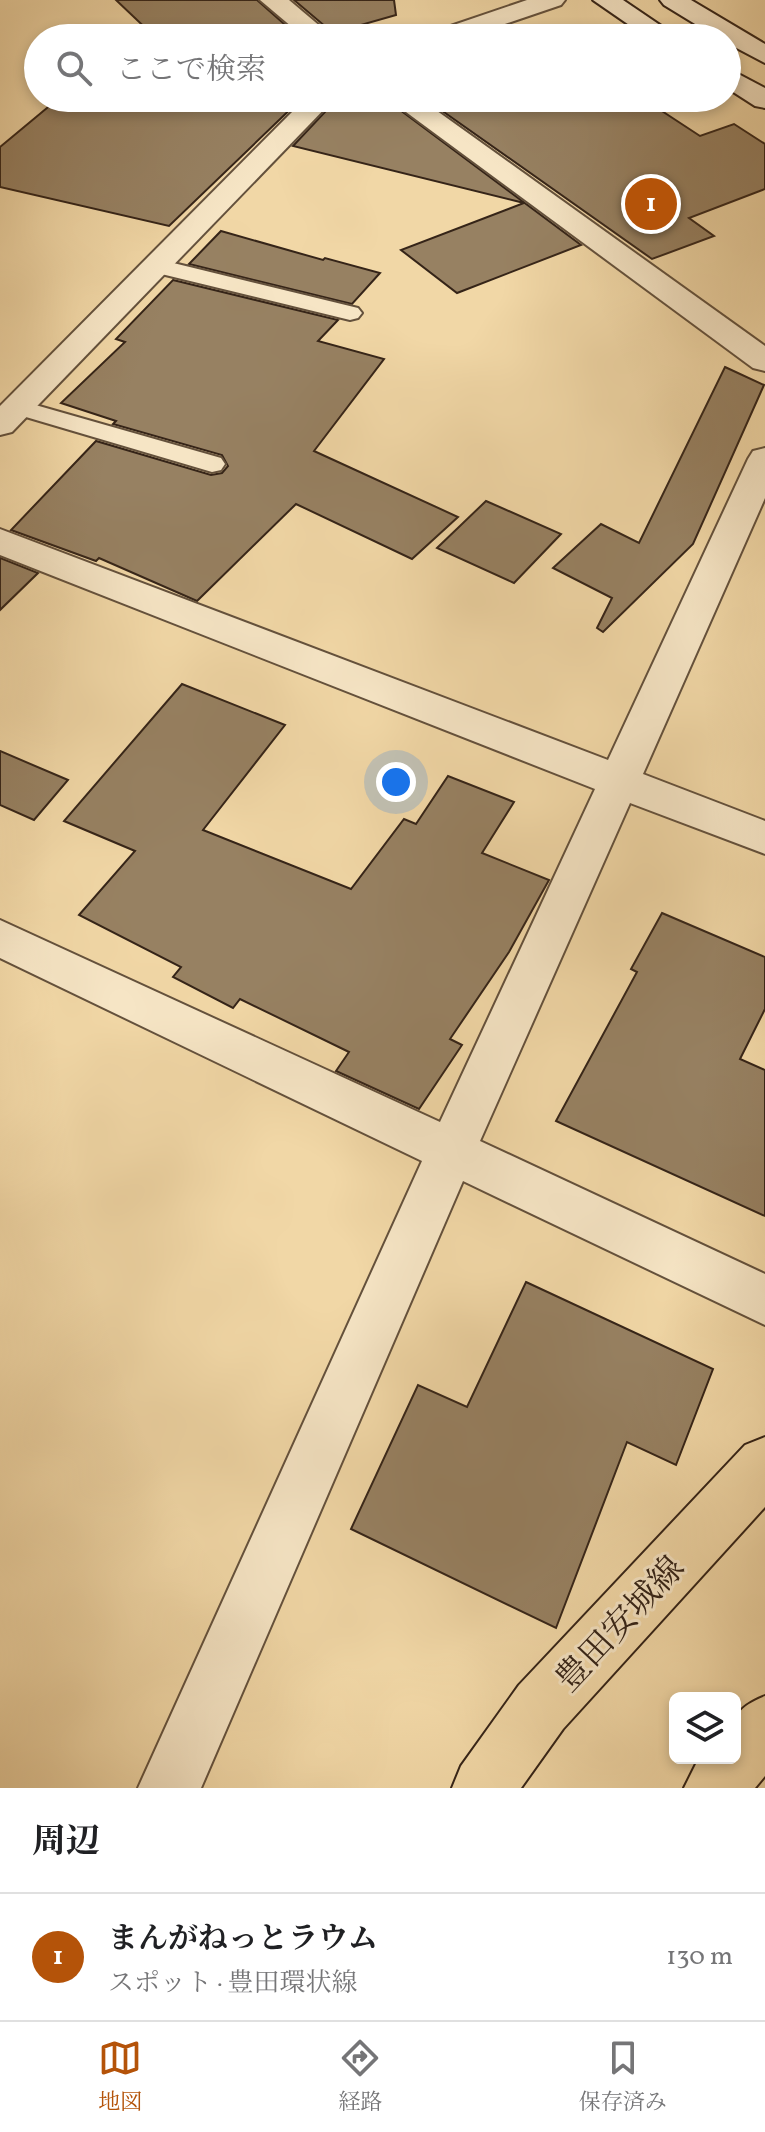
<!DOCTYPE html>
<html lang="ja">
<head>
<meta charset="utf-8">
<style>
  :root { --surface:#fff; --page:#f6f6f6; --text:#202124; --muted:#757577; --line:#e0e0e0; --accent:#b45309 }
  body { margin:0; font-family:Vollkorn,"Noto Serif JP",serif; background:var(--page); color:var(--text) }
  .controls { position:absolute; right:24px; bottom:24px; display:grid; overflow:hidden; border-radius:12px; box-shadow:0 4px 12px #0003 }
  .controls button { width:72px; height:72px; display:grid; place-items:center; padding:0; border:0; border-bottom:2px solid var(--line); background:var(--surface); color:var(--text); font:40px sans-serif }
  .you { position:absolute; left:396px; top:782px; width:28px; height:28px; margin:-20px; border:6px solid #fff; border-radius:50%; background:#1a73e8; box-shadow:0 0 0 12px #1a73e833 }
  .badge { display:grid; place-items:center; width:52px; height:52px; border-radius:50%; background:var(--accent); color:#fff; font-size:26px; font-weight:700 }
  .pin { position:absolute; translate:-50% -50%; border:4px solid #fff; box-shadow:0 2px 8px #0006 }
  .list { margin:0; padding:0; list-style:none }
  h2 { display:flex; justify-content:space-between; align-items:center; height:104px; margin:0; padding:0 32px; font-size:34px }
  h2 small { font-size:26px; font-weight:400; color:var(--muted) }
  .list li { display:grid; grid-template-columns:52px 1fr auto; gap:24px; align-items:center; box-sizing:border-box; height:128px; padding:0 32px; border-top:2px solid var(--line) }
  .list b { display:block; font-size:30px; white-space:nowrap }
  .list p { margin:0; font-size:26px; white-space:nowrap; color:var(--muted) }
  .list em { font-size:26px; font-style:normal; color:var(--muted) }
  .icon { flex:none; width:44px; height:44px; fill:none; stroke:currentColor; stroke-width:2; stroke-linecap:round; stroke-linejoin:round }
  .map { position:relative; flex:none; width:765px; height:1788px; overflow:hidden }
  .search { position:absolute; background:var(--surface); box-shadow:0 4px 12px #0003; left:24px; right:24px; top:24px; height:88px; display:flex; align-items:center; gap:20px; box-sizing:border-box; padding:0 28px; border-radius:44px; color:var(--muted); font-size:30px }
  .sheet { height:232px; background:var(--surface) }
  nav { display:flex; justify-content:space-around; align-items:center; box-sizing:border-box; height:112px; border-top:2px solid var(--line); background:var(--surface); font-size:22px; color:var(--muted) }
  nav a { display:grid; justify-items:center; gap:4px }
  nav .on { color:var(--accent) }
  .map>svg:first-child { display:block }
  .building { fill:#978162; stroke:#352418; stroke-width:2 }
  .lines { fill:none; stroke-linecap:round; stroke-linejoin:round }
  .lane-casing { stroke:#64513c; stroke-width:4 }
  .street-casing { stroke:#64513c; stroke-width:4 }
  .secondary-casing { stroke:#352418; stroke-width:4 }
  .primary-casing { stroke:#352418; stroke-width:4 }
  .lane { fill:#f6e5c5; fill-rule:evenodd }
  .street { fill:#f6e5c5; fill-rule:evenodd }
  .secondary { fill:#f6e5c5; fill-rule:evenodd }
  .primary { fill:#f1d7a6; fill-rule:evenodd }
  .labels { text-anchor:middle; stroke-width:6; stroke-linejoin:round; paint-order:stroke }
  .near-street-label { font-size:34px; fill:#352418; stroke:#f6e5c5 }
</style>
</head>
<body>
<div class="map">
<svg width="765" height="1788" viewBox="0 0 765 1788">
  <rect width="100%" height="100%" fill="#f1d7a6"/>
  <filter id="stains"><feTurbulence type="fractalNoise" baseFrequency=".0025" numOctaves="4"/><feColorMatrix values="0 0 0 0 .2 0 0 0 0 .09 0 0 0 0 .02 0 0 0 .5 -.17"/></filter>
  <radialGradient id="worn" r=".72"><stop offset=".6" stop-color="#630" stop-opacity="0"/><stop offset="1" stop-color="#630" stop-opacity=".3"/></radialGradient>
  <g class="building">
    <polygon points="116,0 257,0 300,38 156,38"/>
    <polygon points="294,0 394,0 396,15 333,33"/>
    <polygon points="59,98 302,98 169,226 0,187 0,147"/>
    <polygon points="338,98 384,98 581,245 457,293 401,250 524,203 293,146"/>
    <polygon points="424,98 642,98 700,136 734,124 765,144 765,189 689,218 714,236 652,259"/>
    <polygon points="221,231 323,260 325,258 380,273 352,304 189,264"/>
    <polygon points="173,280 338,320 318,341 384,359 314,451 458,517 412,559 296,504 197,601 99,558 96,561 11,530 96,441 211,475 222,473 228,466 222,455 113,424 116,421 61,403 125,342 116,339"/>
    <polygon points="725,367 764,385 693,544 603,632 597,628 612,598 553,568 601,524 639,543"/>
    <polygon points="486,501 561,534 514,583 437,548"/>
    <polygon points="0,558 38,573 0,610"/>
    <polygon points="182,684 285,725 203,830 351,889 404,819 416,824 448,776 514,802 482,853 549,880 509,952 450,1039 462,1045 419,1109 336,1071 349,1052 240,999 233,1008 173,977 181,967 79,915 135,851 64,821"/>
    <polygon points="0,751 68,780 34,820 0,805"/>
    <polygon points="662,913 765,957 765,1009 740,1059 765,1070 765,1216 556,1121 637,972 631,969"/>
    <polygon points="526,1282 713,1369 676,1465 627,1442 556,1628 351,1529 418,1385 467,1407"/>
  </g>
  <g class="lines">
    <defs>
      <g id="lane">
        <polygon points="157,259 358,308 362,313 358,318 350,320 149,271 146,266"/>
        <polygon points="18,400 221,458 225,464 221,470 212,472 9,412 6,407 9,402"/>
      </g>
      <g id="street">
        <polygon points="260,0 289,0 334,38 305,38"/>
        <polygon points="527,0 565,0 561,5 464,38 426,38 430,33"/>
        <polygon points="306,98 335,98 12,432 0,435 0,406"/>
        <polygon points="387,98 419,98 765,346 765,371 753,368"/>
        <polygon points="765,448 765,498 643,774 765,821 765,854 630,803 480,1141 765,1274 765,1325 463,1181 201,1788 138,1788 422,1161 0,958 0,920 440,1122 595,789 0,555 0,529 608,760 748,459 753,451"/>
      </g>
      <g id="secondary">
        <polygon points="593,0 623,0 679,38 648,38"/>
        <polygon points="660,0 691,0 765,44 765,63 727,43 727,38 718,38 664,5"/>
        <polygon points="727,68 765,88 765,108 755,106 727,88"/>
      </g>
      <g id="primary">
        <polygon points="765,1437 765,1507 563,1729 521,1788 452,1788 461,1766 519,1685 745,1445"/>
        <path d="M 765,1696 L 765,1776 L 755,1788 L 684,1788 L 699,1758 L 735,1758 C 735,1722 728,1711 765,1696 Z"/>
      </g>
    </defs>
    <use href="#lane" class="lane-casing"/>
    <use href="#street" class="street-casing"/>
    <use href="#secondary" class="secondary-casing"/>
    <use href="#primary" class="primary-casing"/>
    <use href="#lane" class="lane"/>
    <use href="#street" class="street"/>
    <use href="#secondary" class="secondary"/>
    <use href="#primary" class="primary"/>
  </g>
  <g class="labels">
    <g class="near-street-label">
      <text transform="translate(619 1623) rotate(-47)" y="12">豊田安城線</text>
    </g>
  </g>
  <rect width="100%" height="100%" filter="url(#stains)"/>
  <rect width="100%" height="100%" fill="url(#worn)"/>
</svg>
<div class="controls">
<button><svg class="icon" aria-label="layers" viewBox="0 0 24 24"><path d="M12 4l9 5-9 5-9-5zM3 14l9 5 9-5"/></svg></button>
</div>
<div class="you"></div>
<div class="pin badge" style="left:651px;top:204px">1</div>
<div class="search"><svg class="icon" aria-label="search" viewBox="0 0 24 24"><circle cx="10" cy="10" r="6"/><path d="M15 15l6 6"/></svg>ここで検索</div>
</div>
<section class="sheet">
<h2>周辺<small></small></h2>
<ul class="list">
<li><span class="badge">1</span><div><b>まんがねっとラウム</b><p>スポット · 豊田環状線</p></div><em>130 m</em></li>
</ul>
</section>
<nav>
<a class="on"><svg class="icon" aria-label="map" viewBox="0 0 24 24"><path d="M3 6l6-2 6 2 6-2v14l-6 2-6-2-6 2zM9 4v14M15 6v14"/></svg>地図</a>
<a><svg class="icon" aria-label="directions" viewBox="0 0 24 24"><path d="M12 3l9 9-9 9-9-9zM9 14v-3h6M13 9l2 2-2 2"/></svg>経路</a>
<a><svg class="icon" aria-label="saved" viewBox="0 0 24 24"><path d="M7 4h10v16l-5-4-5 4z"/></svg>保存済み</a>
</nav>
</body>
</html>
